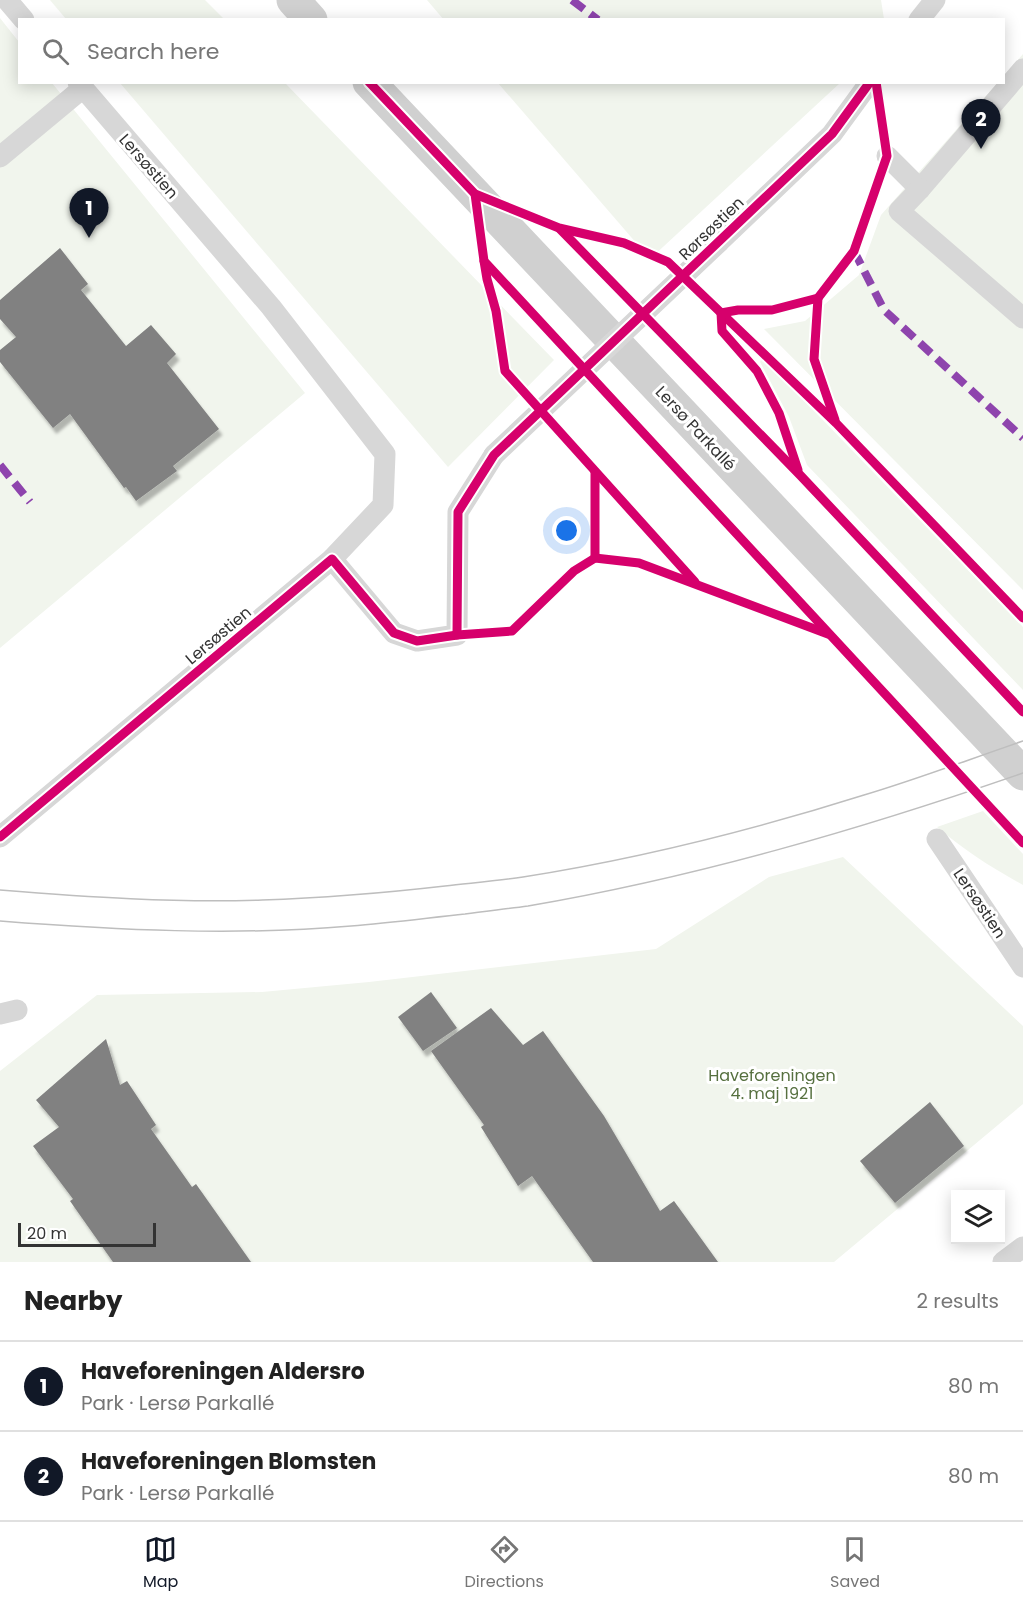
<!DOCTYPE html>
<html lang="en">
<head>
<meta charset="utf-8">
<style>
  :root { --surface:#fff; --page:#f2f2f2; --text:#222; --muted:#767676; --line:#e0e0e0; --accent:#111827 }
  body { margin:0; font-family:Poppins,sans-serif; background:var(--page); color:var(--text) }
  .controls { position:absolute; right:18px; bottom:18px; display:grid; overflow:hidden; border-radius:0px; box-shadow:0 3px 15px #0003 }
  .controls button { width:54px; height:54px; display:grid; place-items:center; padding:0; border:0; border-bottom:2px solid var(--line); background:var(--surface); color:var(--text); font:30px sans-serif }
  .scale { position:absolute; left:18px; bottom:15px; width:138px; box-sizing:border-box; padding-left:6px; border:3px solid #333; border-top:0; font-size:16px; line-height:21px; white-space:nowrap; color:#333; -webkit-text-stroke:4px #fff; paint-order:stroke }
  .you { position:absolute; left:567px; top:531px; width:21px; height:21px; margin:-15px; border:4px solid #fff; border-radius:50%; background:#1a73e8; box-shadow:0 0 0 9px #1a73e833 }
  .badge { display:grid; place-items:center; width:39px; height:39px; border-radius:50%; background:var(--accent); color:#fff; font-size:20px; font-weight:700 }
  .pin { position:absolute; translate:-50% -50px; filter:drop-shadow(0 2px 3px #0008) }
  .pin::after { content:''; position:absolute; top:32px; width:21px; height:18px; background:inherit; clip-path:polygon(0 0,100% 0,50% 100%) }
  .list { margin:0; padding:0; list-style:none }
  h2 { display:flex; justify-content:space-between; align-items:center; height:78px; margin:0; padding:0 24px; font-size:26px }
  h2 small { font-size:20px; font-weight:400; color:var(--muted) }
  .list li { display:grid; grid-template-columns:39px 1fr auto; gap:18px; align-items:center; box-sizing:border-box; height:90px; padding:0 24px; border-top:2px solid var(--line) }
  .list b { display:block; font-size:22px; white-space:nowrap }
  .list p { margin:0; font-size:20px; white-space:nowrap; color:var(--muted) }
  .list em { font-size:20px; font-style:normal; color:var(--muted) }
  .icon { flex:none; width:33px; height:33px; fill:none; stroke:currentColor; stroke-width:2; stroke-linecap:round; stroke-linejoin:round }
  .map { position:relative; flex:none; width:1023px; height:1262px; overflow:hidden }
  .search { position:absolute; background:var(--surface); box-shadow:0 3px 15px #0003; left:18px; right:18px; top:18px; height:66px; display:flex; align-items:center; gap:15px; box-sizing:border-box; padding:0 21px; border-radius:0px; color:var(--muted); font-size:22px }
  .sheet { height:258px; background:var(--surface) }
  nav { display:flex; justify-content:space-around; align-items:center; box-sizing:border-box; height:84px; border-top:2px solid var(--line); background:var(--surface); font-size:16px; color:var(--muted) }
  nav a { display:grid; justify-items:center; gap:3px }
  nav .on { color:var(--accent) }
  .map>svg:first-child { display:block }
  .green { fill:#f1f5ed }
  .building { fill:#818181; filter:url(#shadow) }
  .lines { fill:none; stroke-linecap:round; stroke-linejoin:round }
  .lane { stroke:#d7d7d7; stroke-width:21 }
  .secondary { stroke:#d0d0d0; stroke-width:33 }
  .tram { stroke:#bebebe; stroke-width:1.5 }
  .lane-bridge { stroke:#d7d7d7; stroke-width:21 }
  .quiet { stroke:#8e44ad; stroke-width:8; stroke-dasharray:15 8; stroke-linecap:butt }
  .cycleway-casing { stroke:#fff; stroke-width:13 }
  .cycleway { stroke:#d6006c; stroke-width:9 }
  .labels { text-anchor:middle; stroke-width:6; stroke-linejoin:round; paint-order:stroke }
  .street-label { font-size:16px; fill:#333; stroke:#fff }
  .park-label { font-size:16px; fill:#56703f; stroke:#fff }
</style>
</head>
<body>
<div class="map">
<svg width="1023" height="1262" viewBox="0 0 1023 1262">
  <defs>
    <filter id="shadow"><feDropShadow dx="3.5" dy="6" stdDeviation="1.5" flood-color="#0004"/></filter>
  </defs>
  <rect width="100%" height="100%" fill="#fff"/>
  <g class="green">
    <polygon points="50,0 205,0 224,19 66,19"/>
    <polygon points="427,0 881,0 884,19 444,20"/>
    <polygon points="0,18 19,42 20,82 52,83 305,393 0,648"/>
    <polygon points="1023,54 1023,590 764,329 805,321 859,275 881,215"/>
    <polygon points="120,83 285,83 554,360 448,467"/>
    <polygon points="498,83 840,83 650,259"/>
    <polygon points="762,357 1023,627 1023,690 807,465 789,417 760,362"/>
    <path d="M 983,811 L 1023,854 L 1023,885 C 992,868 964,850 937,827 Z"/>
    <polygon points="843,857 1023,1026 1023,1104 834,1262 0,1262 0,1071 97,995 262,992 369,982 656,949 769,877"/>
  </g>
  <g class="building">
    <polygon points="60,248 88,284 81,290 126,346 151,325 176,354 167,363 219,429 173,466 177,471 136,501 126,487 124,488 70,414 53,428 0,362 0,350 16,337 0,319 0,300"/>
    <polygon points="431,992 457,1028 423,1051 398,1017"/>
    <polygon points="491,1008 523,1045 543,1031 604,1116 660,1211 674,1201 718,1262 593,1262 532,1176 518,1186 481,1127 484,1125 431,1051"/>
    <polygon points="106,1039 120,1085 127,1081 156,1125 151,1129 192,1187 196,1184 251,1262 113,1262 70,1201 73,1199 33,1146 59,1127 36,1100"/>
    <polygon points="930,1102 964,1146 895,1203 860,1161"/>
  </g>
  <g class="lines">
    <g class="lane">
      <polyline points="7,0 24,20"/>
      <polyline points="919,20 935,0"/>
      <polyline points="887,156 920,189 1023,69"/>
      <polyline points="0,157 83,88"/>
      <polyline points="920,189 899,211 1023,318"/>
      <polyline points="719,242 832,134 870,82"/>
      <polyline points="332,559 394,633 417,641 457,635 458,512 494,455"/>
      <polyline points="0,837 332,559 383,505 385,454 271,307 78,82"/>
      <polyline points="937,839 1023,967"/>
      <polyline points="0,1014 17,1010"/>
      <polyline points="1003,1262 1023,1247"/>
    </g>
    <g class="secondary">
      <polyline points="293,0 311,20"/>
      <polyline points="369,82 1023,774"/>
    </g>
    <g class="tram">
      <path d="M 0,890 C 87,897 174,903 262,900 C 323,898 384,893 445,886 C 471,883 497,881 523,877 C 638,859 753,830 864,795 C 918,779 970,759 1023,741"/>
      <path d="M 0,921 C 116,930 234,936 351,926 C 389,923 427,918 465,914 C 486,911 507,909 528,906 C 697,877 861,829 1023,773"/>
    </g>
    <polyline class="lane-bridge" points="494,455 719,242"/>
    <g class="quiet">
      <polyline points="572,0 598,20"/>
      <polyline points="854,251 884,310 1023,438"/>
      <polyline points="0,465 30,502"/>
    </g>
    <defs>
      <g id="cycleway">
        <polyline points="369,82 475,194 559,228 624,243 668,262 836,423 1023,618"/>
        <polyline points="475,194 484,261 1023,843"/>
        <polyline points="560,229 800,475 1023,712"/>
        <polyline points="484,261 487,279 496,311 505,371 695,582"/>
        <polyline points="818,298 814,359 835,420"/>
        <polyline points="798,470 779,413 757,371 722,331 721,313 738,310 772,310 818,298 854,251 887,156 876,82"/>
        <polyline points="595,558 595,472"/>
        <polyline points="457,635 458,512 494,455 832,134 870,82"/>
        <polyline points="0,837 332,559 394,633 417,641 457,635 512,631 574,571 595,558 639,563 828,634"/>
      </g>
    </defs>
    <use href="#cycleway" class="cycleway-casing"/>
    <use href="#cycleway" class="cycleway"/>
  </g>
  <g class="labels">
    <g class="street-label">
      <text transform="translate(149 166) rotate(49)" y="6">Lersøstien</text>
      <text transform="translate(711 228) rotate(-44)" y="6">Rørsøstien</text>
      <text transform="translate(696 428) rotate(47)" y="6">Lersø Parkallé</text>
      <text transform="translate(218 635) rotate(-40)" y="6">Lersøstien</text>
      <text transform="translate(980 903) rotate(56)" y="6">Lersøstien</text>
    </g>
    <g class="park-label">
      <text x="772" y="1081">Haveforeningen<tspan x="772" dy="18">4. maj 1921</tspan></text>
    </g>
  </g>
</svg>
<div class="controls">
<button><svg class="icon" aria-label="layers" viewBox="0 0 24 24"><path d="M12 4l9 5-9 5-9-5zM3 14l9 5 9-5"/></svg></button>
</div>
<div class="scale">20 m</div>
<div class="you"></div>
<div class="pin badge" style="left:89px;top:238px">1</div>
<div class="pin badge" style="left:981px;top:149px">2</div>
<div class="search"><svg class="icon" aria-label="search" viewBox="0 0 24 24"><circle cx="10" cy="10" r="6"/><path d="M15 15l6 6"/></svg>Search here</div>
</div>
<section class="sheet">
<h2>Nearby<small>2 results</small></h2>
<ul class="list">
<li><span class="badge">1</span><div><b>Haveforeningen Aldersro</b><p>Park · Lersø Parkallé</p></div><em>80 m</em></li>
<li><span class="badge">2</span><div><b>Haveforeningen Blomsten</b><p>Park · Lersø Parkallé</p></div><em>80 m</em></li>
</ul>
</section>
<nav>
<a class="on"><svg class="icon" aria-label="map" viewBox="0 0 24 24"><path d="M3 6l6-2 6 2 6-2v14l-6 2-6-2-6 2zM9 4v14M15 6v14"/></svg>Map</a>
<a><svg class="icon" aria-label="directions" viewBox="0 0 24 24"><path d="M12 3l9 9-9 9-9-9zM9 14v-3h6M13 9l2 2-2 2"/></svg>Directions</a>
<a><svg class="icon" aria-label="saved" viewBox="0 0 24 24"><path d="M7 4h10v16l-5-4-5 4z"/></svg>Saved</a>
</nav>
</body>
</html>
